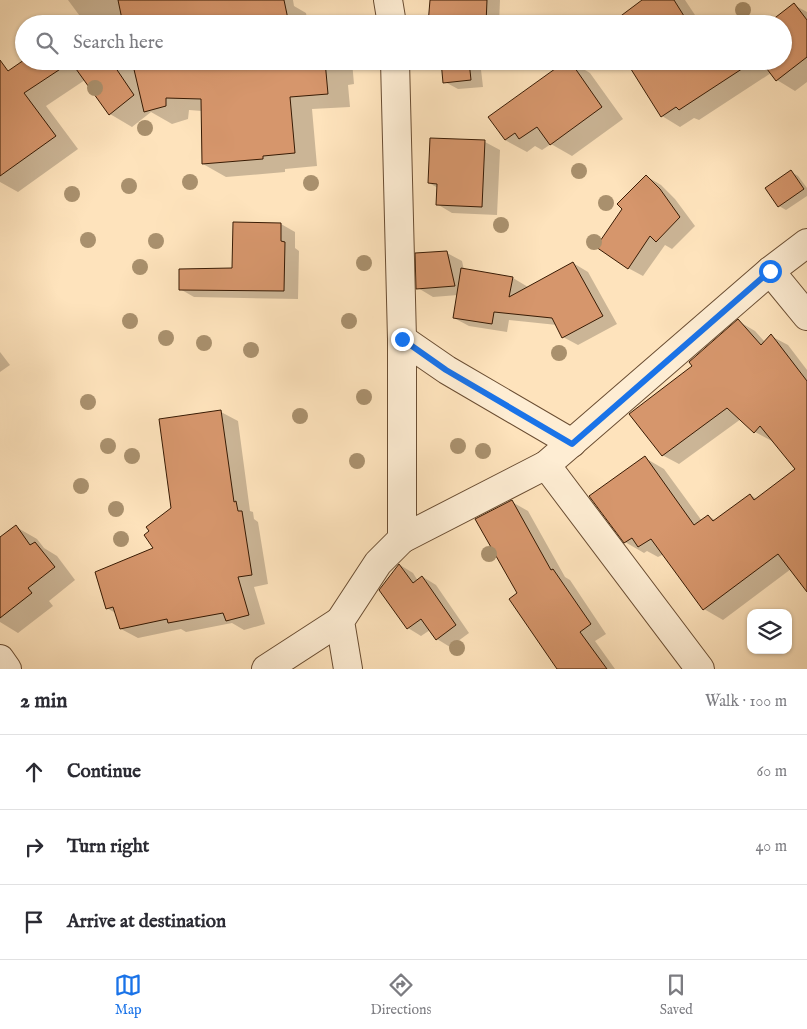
<!DOCTYPE html>
<html lang="en">
<head>
<meta charset="utf-8">
<style>
  :root { --surface:#fff; --page:#f2f2f3; --text:#2b2b33; --muted:#7c7c81; --line:#e1e1e2; --accent:#1a73e8 }
  body { margin:0; font-family:"IM FELL English",serif; background:var(--page); color:var(--text) }
  .controls { position:absolute; right:15px; bottom:15px; display:grid; overflow:hidden; border-radius:10px; box-shadow:0 1px 4px #0004 }
  .controls button { width:45px; height:45px; display:grid; place-items:center; padding:0; border:0; border-bottom:1px solid var(--line); background:var(--surface); color:var(--text); font:25px sans-serif }
  .stop { position:absolute; width:15px; height:15px; margin:-11px; border:4px solid #1a73e8; border-radius:50%; background:#fff }
  .stop.end { background:#1a73e8; border-color:#fff; box-shadow:0 1px 5px #0008 }
  .list { margin:0; padding:0; list-style:none }
  h2 { display:flex; justify-content:space-between; align-items:center; height:65px; margin:0; padding:0 20px; font-size:21px }
  h2 small { font-size:16px; font-weight:400; color:var(--muted) }
  .list li { display:grid; grid-template-columns:32px 1fr auto; gap:15px; align-items:center; box-sizing:border-box; height:75px; padding:0 20px; border-top:1px solid var(--line) }
  .list b { display:block; font-size:19px; white-space:nowrap }
  .list em { font-size:16px; font-style:normal; color:var(--muted) }
  .icon { flex:none; width:28px; height:28px; fill:none; stroke:currentColor; stroke-width:2; stroke-linecap:round; stroke-linejoin:round }
  .map { position:relative; flex:none; width:807px; height:669px; overflow:hidden }
  .search { position:absolute; background:var(--surface); box-shadow:0 1px 4px #0004; left:15px; right:15px; top:15px; height:55px; display:flex; align-items:center; gap:12px; box-sizing:border-box; padding:0 18px; border-radius:28px; color:var(--muted); font-size:19px }
  .sheet { height:290px; background:var(--surface) }
  nav { display:flex; justify-content:space-around; align-items:center; box-sizing:border-box; height:70px; border-top:1px solid var(--line); background:var(--surface); font-size:14px; color:var(--muted) }
  nav a { display:grid; justify-items:center; gap:2px }
  nav .on { color:var(--accent) }
  .map>svg:first-child { display:block }
  .shadow { fill:#0003 }
  .building { fill:#d6966c; stroke:#381b04 }
  .lines { fill:none; stroke-linecap:round; stroke-linejoin:round }
  .minor-casing { stroke:#6a4d32; stroke-width:30 }
  .minor { stroke:#feedd3; stroke-width:28 }
  .tree { fill:#a9906d }
  .route { stroke:#1a73e8; stroke-width:6 }
</style>
</head>
<body>
<div class="map">
<svg width="807" height="669" viewBox="0 0 807 669">
  <rect width="100%" height="100%" fill="#fee3bc"/>
  <filter id="stains"><feTurbulence type="fractalNoise" baseFrequency=".004" numOctaves="4"/><feColorMatrix values="0 0 0 0 .2 0 0 0 0 .09 0 0 0 0 .02 0 0 0 .5 -.17"/></filter>
  <radialGradient id="worn" r=".72"><stop offset=".6" stop-color="#630" stop-opacity="0"/><stop offset="1" stop-color="#630" stop-opacity=".3"/></radialGradient>
  <g class="shadow">
    <polygon points="68,0 293,0 294,6 306,13 308,24 75,24 82,19"/>
    <polygon points="431,0 500,0 499,24 430,24"/>
    <polygon points="644,0 685,0 701,24 640,24"/>
    <polygon points="794,5 807,12 807,82 795,91 777,80 771,73 699,120 694,118 680,127 662,116 639,61 783,61"/>
    <polygon points="24,61 352,61 354,84 348,85 350,107 312,109 317,166 285,169 285,172 226,177 203,164 202,111 189,110 188,119 172,124 151,112 132,127 110,114 85,80 46,106 78,149 18,192 0,182 0,79"/>
    <polygon points="442,61 480,61 483,87 458,89 445,82"/>
    <polygon points="570,61 590,73 623,119 572,156 551,144 542,150 535,146 527,152 505,140"/>
    <polygon points="485,142 500,150 497,215 452,213 437,204 438,188 429,183"/>
    <polygon points="791,172 798,176 807,188 807,196 786,210 779,206"/>
    <polygon points="646,176 661,185 675,199 695,226 672,249 665,245 643,276 628,268 624,209"/>
    <polygon points="281,224 295,232 295,248 299,251 298,299 194,297 180,289 233,269"/>
    <polygon points="447,253 462,261 464,270 513,278 528,287 573,263 588,272 617,324 578,345 563,337 557,325 509,320 507,332 469,326 454,318 458,295 433,297 418,288"/>
    <polygon points="738,321 755,331 765,342 771,336 788,345 807,370 807,590 791,569 723,620 704,609 664,554 658,557 647,551 644,553 625,542 645,458 664,469 702,521 708,516 715,520 750,495 757,499 805,479 773,440 772,441 755,432 741,419 679,464 662,455 693,366"/>
    <polygon points="0,352 10,365 0,372"/>
    <polygon points="221,412 238,421 250,511 253,512 254,519 258,522 268,584 254,587 265,624 244,630 232,623 186,632 181,629 138,638 121,629 117,614 107,608 155,548"/>
    <polygon points="512,502 528,511 565,577 570,580 606,634 595,641 615,669 559,669 519,594"/>
    <polygon points="16,527 37,539 44,548 57,556 75,580 49,601 53,606 18,633 0,622 0,539"/>
    <polygon points="400,565 413,573 418,581 423,577 436,585 469,633 450,647 437,639 430,630 421,636 408,628"/>
  </g>
  <g class="building">
    <polygon points="118,0 284,0 289,24 123,24"/>
    <polygon points="430,0 487,0 486,24 428,24"/>
    <polygon points="642,0 674,0 689,24 610,24"/>
    <polygon points="794,3 807,20 807,57 776,81 761,61 783,61 783,24 767,24"/>
    <polygon points="0,60 8,71 24,60 111,61 134,95 109,115 71,62 24,93 56,136 0,176"/>
    <polygon points="132,61 325,61 328,94 290,97 295,153 263,156 263,159 202,164 201,99 166,98 166,106 144,112"/>
    <polygon points="441,61 469,61 471,80 443,83"/>
    <polygon points="566,61 570,61 602,107 550,145 537,127 519,139 515,133 505,140 488,117"/>
    <polygon points="637,61 715,63 754,61 679,110 676,107 661,117 629,66"/>
    <polygon points="430,138 485,140 482,207 436,205 437,184 428,183"/>
    <polygon points="791,170 804,189 778,207 765,188"/>
    <polygon points="646,175 660,189 680,217 656,242 650,236 628,269 596,247 622,209 617,204"/>
    <polygon points="233,222 281,223 281,241 285,242 284,291 179,290 179,269 232,268"/>
    <polygon points="447,251 455,286 416,289 415,253"/>
    <polygon points="573,262 603,316 562,338 552,318 494,312 492,324 453,318 461,268 513,277 509,297"/>
    <polygon points="738,319 761,345 771,334 807,381 807,592 778,554 703,610 651,539 638,547 632,538 624,543 589,496 645,456 694,525 708,515 713,521 750,494 754,500 795,469 760,426 754,433 727,408 662,456 629,414 692,366 689,362"/>
    <polygon points="221,410 234,502 236,501 238,511 242,511 252,575 238,577 249,615 226,621 223,613 168,623 167,619 120,629 113,607 106,609 95,572 153,548 144,535 149,531 146,527 171,508 159,419"/>
    <polygon points="512,500 551,570 553,569 591,624 580,632 607,669 557,669 509,599 517,593 475,519"/>
    <polygon points="16,525 30,545 35,542 55,567 28,588 32,593 0,618 0,537"/>
    <polygon points="399,564 413,583 422,576 456,625 436,640 421,619 407,629 379,590"/>
  </g>
  <g class="lines">
    <defs>
      <g id="minor">
        <polyline points="388,0 392,24"/>
        <polyline points="770,271 807,316"/>
        <polyline points="402,339 447,370 572,443"/>
        <polyline points="546,465 700,669"/>
        <polyline points="402,539 546,465 770,271 807,243"/>
        <polyline points="0,659 7,669"/>
        <polyline points="266,669 340,621"/>
        <polyline points="348,669 340,621 378,563 402,539 402,339 395,61"/>
      </g>
    </defs>
    <use href="#minor" class="minor-casing"/>
    <use href="#minor" class="minor"/>
  </g>
  <g class="tree">
    <circle cx="743" cy="10" r="8"/>
    <circle cx="95" cy="88" r="8"/>
    <circle cx="145" cy="128" r="8"/>
    <circle cx="579" cy="171" r="8"/>
    <circle cx="190" cy="182" r="8"/>
    <circle cx="311" cy="183" r="8"/>
    <circle cx="129" cy="186" r="8"/>
    <circle cx="72" cy="194" r="8"/>
    <circle cx="606" cy="203" r="8"/>
    <circle cx="501" cy="225" r="8"/>
    <circle cx="88" cy="240" r="8"/>
    <circle cx="156" cy="241" r="8"/>
    <circle cx="594" cy="242" r="8"/>
    <circle cx="364" cy="263" r="8"/>
    <circle cx="140" cy="267" r="8"/>
    <circle cx="130" cy="321" r="8"/>
    <circle cx="349" cy="321" r="8"/>
    <circle cx="166" cy="338" r="8"/>
    <circle cx="204" cy="343" r="8"/>
    <circle cx="251" cy="350" r="8"/>
    <circle cx="559" cy="353" r="8"/>
    <circle cx="364" cy="397" r="8"/>
    <circle cx="88" cy="402" r="8"/>
    <circle cx="300" cy="416" r="8"/>
    <circle cx="108" cy="446" r="8"/>
    <circle cx="458" cy="446" r="8"/>
    <circle cx="483" cy="451" r="8"/>
    <circle cx="132" cy="456" r="8"/>
    <circle cx="357" cy="461" r="8"/>
    <circle cx="81" cy="486" r="8"/>
    <circle cx="116" cy="509" r="8"/>
    <circle cx="121" cy="539" r="8"/>
    <circle cx="489" cy="554" r="8"/>
    <circle cx="457" cy="648" r="8"/>
  </g>
  <g class="lines">
    <polyline class="route" points="402,339 446,370 572,444 770,271"/>
  </g>
  <rect width="100%" height="100%" filter="url(#stains)"/>
  <rect width="100%" height="100%" fill="url(#worn)"/>
</svg>
<div class="controls">
<button><svg class="icon" aria-label="layers" viewBox="0 0 24 24"><path d="M12 4l9 5-9 5-9-5zM3 14l9 5 9-5"/></svg></button>
</div>
<div class="stop" style="left:770px;top:271px"></div>
<div class="stop end" style="left:402px;top:339px"></div>
<div class="search"><svg class="icon" aria-label="search" viewBox="0 0 24 24"><circle cx="10" cy="10" r="6"/><path d="M15 15l6 6"/></svg>Search here</div>
</div>
<section class="sheet">
<h2>2 min<small>Walk · 100 m</small></h2>
<ul class="list">
<li><svg class="icon" aria-label="ahead" viewBox="0 0 24 24"><path d="M12 20V5M6 11l6-6 6 6"/></svg><div><b>Continue</b></div><em>60 m</em></li>
<li><svg class="icon" aria-label="right" viewBox="0 0 24 24"><path d="M7 20v-9h11M14 6l5 5-5 5"/></svg><div><b>Turn right</b></div><em>40 m</em></li>
<li><svg class="icon" aria-label="arrive" viewBox="0 0 24 24"><path d="M6 21V4h12l-3 4 3 4H6"/></svg><div><b>Arrive at destination</b></div></li>
</ul>
</section>
<nav>
<a class="on"><svg class="icon" aria-label="map" viewBox="0 0 24 24"><path d="M3 6l6-2 6 2 6-2v14l-6 2-6-2-6 2zM9 4v14M15 6v14"/></svg>Map</a>
<a><svg class="icon" aria-label="directions" viewBox="0 0 24 24"><path d="M12 3l9 9-9 9-9-9zM9 14v-3h6M13 9l2 2-2 2"/></svg>Directions</a>
<a><svg class="icon" aria-label="saved" viewBox="0 0 24 24"><path d="M7 4h10v16l-5-4-5 4z"/></svg>Saved</a>
</nav>
</body>
</html>
